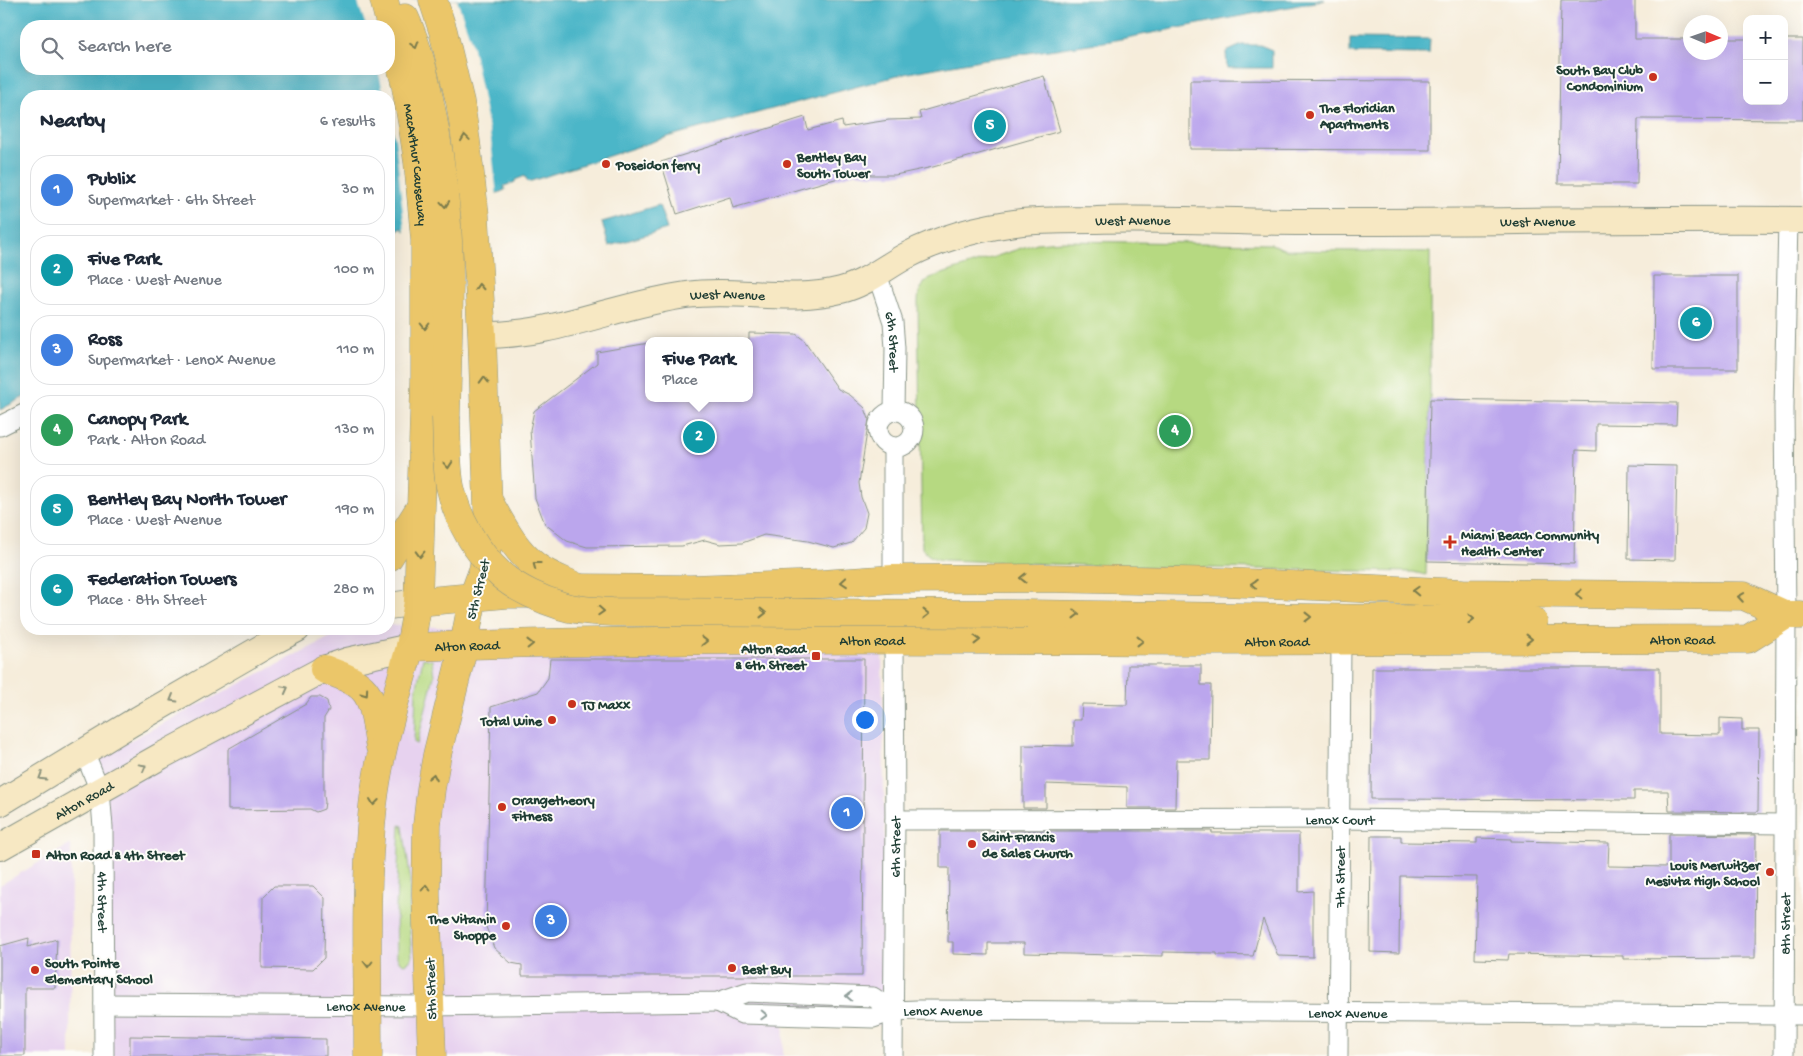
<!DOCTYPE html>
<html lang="en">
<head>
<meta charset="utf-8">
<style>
  :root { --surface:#fff; --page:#f2f2f3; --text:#1f2937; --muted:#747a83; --line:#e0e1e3; --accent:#0f766e }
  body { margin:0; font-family:"Gochi Hand",sans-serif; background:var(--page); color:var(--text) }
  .controls { position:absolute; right:15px; top:15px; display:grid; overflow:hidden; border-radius:10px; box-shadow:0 5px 20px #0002 }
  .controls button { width:45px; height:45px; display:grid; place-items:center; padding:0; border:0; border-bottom:1px solid var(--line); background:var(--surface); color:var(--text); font:25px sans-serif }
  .compass { position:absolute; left:1683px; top:15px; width:45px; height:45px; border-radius:50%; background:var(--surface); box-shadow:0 5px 20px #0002; rotate:92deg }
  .you { position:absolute; left:864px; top:719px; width:18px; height:18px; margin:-12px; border:4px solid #fff; border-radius:50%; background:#1a73e8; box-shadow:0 0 0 8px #1a73e833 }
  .badge { display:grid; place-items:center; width:32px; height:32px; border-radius:50%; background:var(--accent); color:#fff; font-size:16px; font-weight:700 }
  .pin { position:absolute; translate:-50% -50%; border:2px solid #fff; box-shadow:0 1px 5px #0006 }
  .popup { position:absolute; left:645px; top:337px; width:108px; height:65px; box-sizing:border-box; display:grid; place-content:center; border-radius:10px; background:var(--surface); filter:drop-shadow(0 1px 4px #0005); font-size:16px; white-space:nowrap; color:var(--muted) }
  .popup b { font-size:19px; color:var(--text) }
  .popup::after { content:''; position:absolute; left:50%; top:100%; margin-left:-10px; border:10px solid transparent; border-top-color:var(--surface) }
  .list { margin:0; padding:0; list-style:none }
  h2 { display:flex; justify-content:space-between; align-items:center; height:65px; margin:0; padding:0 20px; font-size:21px }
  h2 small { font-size:16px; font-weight:400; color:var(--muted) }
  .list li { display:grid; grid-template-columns:32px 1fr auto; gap:15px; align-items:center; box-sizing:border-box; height:70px; margin:0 10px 10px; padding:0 10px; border:1px solid var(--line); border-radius:20px }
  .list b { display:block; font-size:19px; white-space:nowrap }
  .list p { margin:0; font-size:16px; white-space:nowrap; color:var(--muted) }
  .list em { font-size:16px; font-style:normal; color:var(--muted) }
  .icon { flex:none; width:28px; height:28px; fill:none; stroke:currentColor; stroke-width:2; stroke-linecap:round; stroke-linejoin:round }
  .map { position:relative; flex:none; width:1803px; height:1056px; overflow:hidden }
  .search { position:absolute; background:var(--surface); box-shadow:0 5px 20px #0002; left:20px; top:20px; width:375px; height:55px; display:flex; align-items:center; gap:12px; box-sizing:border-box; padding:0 18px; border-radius:20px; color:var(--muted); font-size:19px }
  .panel { position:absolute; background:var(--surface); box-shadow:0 5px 20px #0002; left:20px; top:90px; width:375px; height:545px; border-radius:20px }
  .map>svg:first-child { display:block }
  .built { fill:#e7d2ef }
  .green { fill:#b6d981; stroke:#6a8b5a }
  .water { fill:#4bb6c8; stroke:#357a7e; fill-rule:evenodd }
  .pier { fill:#f6eddb }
  .building { fill:#bba6ed }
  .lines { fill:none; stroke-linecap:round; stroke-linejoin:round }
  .street-casing { stroke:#8a9588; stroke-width:21 }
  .secondary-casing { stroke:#8a9588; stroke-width:28 }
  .primary-casing { stroke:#8a9588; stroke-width:29 }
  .highway-casing { stroke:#8a9588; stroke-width:29 }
  .street { stroke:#fff; stroke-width:19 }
  .secondary { stroke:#f7e8c3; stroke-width:26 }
  .primary { stroke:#ebc669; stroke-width:28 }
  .highway { stroke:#ebc669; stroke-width:28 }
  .highway-bridge-casing { stroke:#8a9588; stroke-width:29; stroke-linecap:butt }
  .highway-bridge { stroke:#ebc669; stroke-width:28 }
  .oneway { stroke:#7b7b4c }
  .oneway2 { stroke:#8b927c }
  .oneway3 { stroke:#8f9e9a }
  .poi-dot { fill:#c8321e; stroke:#fdfcf7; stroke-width:2 }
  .labels { text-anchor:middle; stroke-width:4; stroke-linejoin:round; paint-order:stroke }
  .poi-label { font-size:14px; font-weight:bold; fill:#1f3d34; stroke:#fdfcf7; text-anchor:start }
  .street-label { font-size:14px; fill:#1f3d34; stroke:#fdfcf7 }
</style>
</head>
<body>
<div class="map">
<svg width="1803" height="1056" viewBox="0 0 1803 1056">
  <rect width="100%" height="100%" fill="#fdfcf7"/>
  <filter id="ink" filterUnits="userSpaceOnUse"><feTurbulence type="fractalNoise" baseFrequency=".02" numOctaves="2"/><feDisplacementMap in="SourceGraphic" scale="10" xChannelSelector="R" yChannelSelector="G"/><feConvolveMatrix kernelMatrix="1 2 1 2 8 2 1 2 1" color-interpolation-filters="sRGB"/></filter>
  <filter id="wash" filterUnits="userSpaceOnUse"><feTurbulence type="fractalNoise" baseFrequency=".0096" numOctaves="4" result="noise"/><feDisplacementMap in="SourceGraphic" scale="20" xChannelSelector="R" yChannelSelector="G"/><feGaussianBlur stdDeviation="1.12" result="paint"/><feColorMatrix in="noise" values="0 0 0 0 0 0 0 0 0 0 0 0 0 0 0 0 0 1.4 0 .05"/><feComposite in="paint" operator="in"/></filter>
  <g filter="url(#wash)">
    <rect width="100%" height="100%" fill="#f6eddb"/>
    <g class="built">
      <polygon points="389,625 882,646 887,1025 784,1021 783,1056 104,1056 103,827 88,762 346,629 389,629"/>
      <polygon points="71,844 70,1056 0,1056 0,885"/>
    </g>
    <g class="green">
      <path d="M 1062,241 L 1271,244 L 1286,250 L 1430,252 L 1430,399 L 1426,575 L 1413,572 L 1106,566 L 944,560 C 935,559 928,557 922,548 L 918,301 L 919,292 L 925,282 L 930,278 L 1037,243 Z"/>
      <polygon points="423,658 432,660 434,676 417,744 414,743 416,691"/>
      <polygon points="400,825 403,826 410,876 409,920 412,957 409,962 404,964 400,962 397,957 396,908"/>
    </g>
    <g class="water">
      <path d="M 0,0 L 1325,0 L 1110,41 L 980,60 L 908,73 L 674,135 L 528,182 L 525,176 L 515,180 L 515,182 L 504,186 L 505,190 L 404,231 L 403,228 L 389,234 L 389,96 L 26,96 L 26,396 L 0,410 ZM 26,26 L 389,26 L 389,69 L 26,69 Z"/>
      <polygon points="1350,38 1430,39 1429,54 1350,53"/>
      <polygon points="1242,45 1260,45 1272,50 1272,68 1227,68 1226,52"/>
      <polygon points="659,205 667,229 609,246 602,222"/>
    </g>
    <polygon class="pier" points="357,0 457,0 472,43 491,140 497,196 405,233 395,139 389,114 389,96 384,96 378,69 389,69 389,26 366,26"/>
    <g id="blocks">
      <g class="building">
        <polygon points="1561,0 1635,0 1635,39 1690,39 1690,52 1720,52 1720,39 1747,39 1747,101 1784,101 1784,39 1803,39 1803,120 1638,119 1637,184 1558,184"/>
        <polygon points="1044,76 1060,131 933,167 895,175 872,175 856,173 733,208 730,197 677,214 661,162 805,117 808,130 842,121 843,127 889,120 921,119 919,112"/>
        <polygon points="1190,80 1430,81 1430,150 1190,149"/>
        <polygon points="1654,276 1738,276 1738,369 1653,369"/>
        <polygon points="749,333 796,334 804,340 838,389 850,395 865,408 869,419 859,483 861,497 867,513 864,528 851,543 834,548 808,541 764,535 742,543 720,544 705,540 682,546 587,547 567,541 545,524 535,498 530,430 534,411 597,363 597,352 649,343 649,398 749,398"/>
        <polygon points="1430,399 1677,403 1676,425 1596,424 1596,451 1576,450 1574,564 1427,561"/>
        <polygon points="1629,465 1677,466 1675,560 1628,559"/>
        <polygon points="550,659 864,659 862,976 522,976 522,965 511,963 494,948 486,927 491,707 538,692 548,678"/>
        <polygon points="1128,665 1201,665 1201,685 1211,685 1210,760 1176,760 1175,808 1127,808 1127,787 1046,784 1046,808 1023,808 1023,745 1073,746 1073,720 1081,720 1082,704 1127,705"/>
        <polygon points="1372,668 1660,668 1660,734 1720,735 1720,718 1742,719 1742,730 1759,730 1758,811 1756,812 1669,811 1668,791 1634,791 1634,800 1371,799"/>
        <polygon points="311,697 320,697 327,701 329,710 324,718 324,796 325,802 324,809 316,812 310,809 228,810 228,749 306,704"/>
        <polygon points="940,831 1212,831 1212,833 1299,833 1299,892 1313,891 1313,957 1278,956 1263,919 1253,956 1217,955 1217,953 1163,952 1163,956 1024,953 1024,943 988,943 988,955 953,954 953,942 948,942 949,868 940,868"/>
        <polygon points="1669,834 1756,835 1755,958 1623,959 1623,956 1509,954 1508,960 1475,959 1477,877 1400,876 1399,953 1370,952 1371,836 1401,836 1401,842 1477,843 1477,838 1511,839 1511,841 1609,843 1608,866 1669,867"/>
        <polygon points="274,886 313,886 325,898 324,958 313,969 262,968 263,897"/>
        <polygon points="29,938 28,947 57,939 55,988 25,988 25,1056 0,1056 0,946"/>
        <polygon points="130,1036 326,1039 326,1056 130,1056"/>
      </g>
    </g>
  </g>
  <g filter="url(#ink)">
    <use href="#blocks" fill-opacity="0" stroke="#8a9588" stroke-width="1"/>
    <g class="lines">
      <defs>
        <g id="street">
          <path id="s1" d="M 877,274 L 893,322 L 895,348 L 894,411"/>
          <circle cx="896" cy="429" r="18"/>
          <polyline points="0,426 26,413"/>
          <polyline points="893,579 893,447"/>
          <path id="s2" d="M 84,751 L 100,791 L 103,827 L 104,1056"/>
          <path id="s3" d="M 895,820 L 1339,819 L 1784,824"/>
          <path id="s4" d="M 718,1002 L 742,1014 L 873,1018 L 893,1011 L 917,1010 L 1803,1015"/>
          <path id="s5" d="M 104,1004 L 431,1006 L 718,1002 L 747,992 L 873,997 L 893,1011"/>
          <path id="s6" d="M 893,1056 L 895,820 L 894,639"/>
          <path id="s7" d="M 1338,1056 L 1341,640"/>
          <path id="s8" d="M 1784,1056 L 1786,615 L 1784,408 L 1788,220"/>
        </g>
        <g id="secondary">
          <path id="s9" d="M 482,335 C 555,336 615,305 686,295 C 737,288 790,303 841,290 C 865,284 884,268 906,256 C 942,237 981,227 1022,222 C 1046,220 1071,220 1096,220 C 1165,218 1235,222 1305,222 C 1471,222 1637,219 1803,220"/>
          <polyline points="389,606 418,602"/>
          <polyline points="0,803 130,724 270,643 297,629"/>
          <path id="s10" d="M 0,847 L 161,756 L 324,669 L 347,661 L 410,647"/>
        </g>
        <g id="primary">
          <path d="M 324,669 C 336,674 352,678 362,688 C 376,701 376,729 380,747"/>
          <path d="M 368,1056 C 368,973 364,889 373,806 C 379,751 396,699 410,647"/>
          <polyline points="432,1056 426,895 427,825 431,789 437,755 464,645"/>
        </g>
        <g id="highway">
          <path id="s11" d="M 384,0 L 405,82 L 412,122 L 418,162 L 425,240 L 425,381 L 418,602 L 410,647 C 677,637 944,640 1210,641 C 1389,641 1569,639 1748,639 L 1786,615"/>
          <polyline points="433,0 443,31 460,102 466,141 475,215 482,335 489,536 483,570 473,597 464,645"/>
          <path d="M 405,18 C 419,48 426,82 432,113 C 442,167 449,221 449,276 C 449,323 447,370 446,417"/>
          <path d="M 489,502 C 502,525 515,551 537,567 C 549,576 565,581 579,588"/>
          <polyline points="389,557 420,508"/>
          <polyline points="418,602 506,594 565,594 579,588 691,589 822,584 893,579 1045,578 1224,582 1463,593 1744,596 1786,615 1800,615"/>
          <polyline points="1027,614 1533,621"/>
        </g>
      </defs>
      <use href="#street" class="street-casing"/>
      <use href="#secondary" class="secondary-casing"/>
      <use href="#primary" class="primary-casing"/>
      <use href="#highway" class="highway-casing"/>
      <use href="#street" class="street"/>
      <use href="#secondary" class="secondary"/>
      <use href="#primary" class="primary"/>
      <use href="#highway" class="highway"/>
      <defs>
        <path id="highway-bridge" d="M 446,417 C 447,439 446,463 450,486 C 457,519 476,552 501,575 C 517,589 542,600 562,606 C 578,611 595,611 612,612 L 1027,614"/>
      </defs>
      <use href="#highway-bridge" class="highway-bridge-casing"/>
      <use href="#highway-bridge" class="highway-bridge"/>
    </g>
    <defs><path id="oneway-chevron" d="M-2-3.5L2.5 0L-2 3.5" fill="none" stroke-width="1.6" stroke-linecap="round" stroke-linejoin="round" transform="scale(1.25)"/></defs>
    <g class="oneway">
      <use href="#oneway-chevron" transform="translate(415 45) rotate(74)"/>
      <use href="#oneway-chevron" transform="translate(465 138) rotate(-98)"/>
      <use href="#oneway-chevron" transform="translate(445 204) rotate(85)"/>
      <use href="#oneway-chevron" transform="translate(479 287) rotate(-93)"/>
      <use href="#oneway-chevron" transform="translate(425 326) rotate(90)"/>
      <use href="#oneway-chevron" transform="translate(484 380) rotate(-92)"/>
      <use href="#oneway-chevron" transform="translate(448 465) rotate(85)"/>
      <use href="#oneway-chevron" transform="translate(420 554) rotate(92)"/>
      <use href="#oneway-chevron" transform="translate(536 565) rotate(-143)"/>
      <use href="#oneway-chevron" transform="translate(1023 578) rotate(-180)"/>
      <use href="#oneway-chevron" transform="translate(844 582) rotate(175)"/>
      <use href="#oneway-chevron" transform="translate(1254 584) rotate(-176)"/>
      <use href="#oneway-chevron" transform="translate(1416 591) rotate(-178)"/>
      <use href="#oneway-chevron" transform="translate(1579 594) rotate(-179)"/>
      <use href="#oneway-chevron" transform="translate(1741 597) rotate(-171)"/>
      <use href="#oneway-chevron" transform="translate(601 611) rotate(3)"/>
      <use href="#oneway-chevron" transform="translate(763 613) rotate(1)"/>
      <use href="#oneway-chevron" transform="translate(926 614)"/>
      <use href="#oneway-chevron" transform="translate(1076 614) rotate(1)"/>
      <use href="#oneway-chevron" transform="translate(1308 617)"/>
      <use href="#oneway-chevron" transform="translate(1471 619) rotate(1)"/>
      <use href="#oneway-chevron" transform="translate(1529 639)"/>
      <use href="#oneway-chevron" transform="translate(977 640)"/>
      <use href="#oneway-chevron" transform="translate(704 641) rotate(-1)"/>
      <use href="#oneway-chevron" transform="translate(1140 641)"/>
      <use href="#oneway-chevron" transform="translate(530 644) rotate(-1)"/>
      <use href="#oneway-chevron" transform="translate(365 693) rotate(55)"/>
      <use href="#oneway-chevron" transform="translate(433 777) rotate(-79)"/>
      <use href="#oneway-chevron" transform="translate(374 802) rotate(97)"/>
      <use href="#oneway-chevron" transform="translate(426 888) rotate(-90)"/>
      <use href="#oneway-chevron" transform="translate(368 964) rotate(90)"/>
    </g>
    <g class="oneway2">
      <use href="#oneway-chevron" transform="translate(285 689) rotate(-28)"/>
      <use href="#oneway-chevron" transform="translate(173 699) rotate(150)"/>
      <use href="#oneway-chevron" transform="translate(143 767) rotate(-29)"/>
      <use href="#oneway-chevron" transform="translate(42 777) rotate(148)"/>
    </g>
    <g class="oneway3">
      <use href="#oneway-chevron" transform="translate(849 996) rotate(-178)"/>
      <use href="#oneway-chevron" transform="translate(764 1015) rotate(2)"/>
    </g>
  </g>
  <g class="poi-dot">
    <circle cx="1653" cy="77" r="5"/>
    <circle cx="1310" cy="115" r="5"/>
    <circle cx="606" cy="164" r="5"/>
    <circle cx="787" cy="164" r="5"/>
    <path d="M1447.5 534.5h5v5h5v5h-5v5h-5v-5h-5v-5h5z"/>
    <rect x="811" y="651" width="10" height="10" rx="2.5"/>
    <circle cx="572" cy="704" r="5"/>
    <circle cx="552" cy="720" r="5"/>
    <circle cx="502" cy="807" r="5"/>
    <circle cx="972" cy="844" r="5"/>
    <rect x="31" y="849" width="10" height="10" rx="2.5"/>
    <circle cx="1770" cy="872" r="5"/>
    <circle cx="506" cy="926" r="5"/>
    <circle cx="732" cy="968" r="5"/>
    <circle cx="35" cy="970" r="5"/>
  </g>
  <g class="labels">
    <g class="poi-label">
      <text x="1643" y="74" text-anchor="end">South Bay Club<tspan x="1643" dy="16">Condominium</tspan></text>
      <text x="1320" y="112">The Floridian<tspan x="1320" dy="16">Apartments</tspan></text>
      <text x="797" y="161">Bentley Bay<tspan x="797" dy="16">South Tower</tspan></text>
      <text x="616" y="169">Poseidon ferry</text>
      <text x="1461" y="539">Miami Beach Community<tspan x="1461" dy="16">Health Center</tspan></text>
      <text x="806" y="653" text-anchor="end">Alton Road<tspan x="806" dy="16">&amp; 6th Street</tspan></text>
      <text x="582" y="709">TJ Maxx</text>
      <text x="542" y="725" text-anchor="end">Total Wine</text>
      <text x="512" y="804">Orangetheory<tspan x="512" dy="16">Fitness</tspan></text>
      <text x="982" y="841">Saint Francis<tspan x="982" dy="16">de Sales Church</tspan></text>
      <text x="46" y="859">Alton Road &amp; 4th Street</text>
      <text x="1760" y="869" text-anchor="end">Louis Merwitzer<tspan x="1760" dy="16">Mesivta High School</tspan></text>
      <text x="496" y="923" text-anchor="end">The Vitamin<tspan x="496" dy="16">Shoppe</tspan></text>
      <text x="45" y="967">South Pointe<tspan x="45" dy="16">Elementary School</tspan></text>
      <text x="742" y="973">Best Buy</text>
    </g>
    <g class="street-label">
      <text dy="5" stroke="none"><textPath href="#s11" startOffset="168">MacArthur Causeway</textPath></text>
      <text dy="5" stroke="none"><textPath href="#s9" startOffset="670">West Avenue</textPath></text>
      <text dy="5" stroke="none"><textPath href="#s9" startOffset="1075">West Avenue</textPath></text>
      <text dy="5" stroke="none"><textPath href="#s9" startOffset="250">West Avenue</textPath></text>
      <text dy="5" stroke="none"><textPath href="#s1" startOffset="70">6th Street</textPath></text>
      <text transform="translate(477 589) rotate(-76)" y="5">5th Street</text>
      <text dy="5" stroke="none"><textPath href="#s11" startOffset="1924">Alton Road</textPath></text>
      <text dy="5" stroke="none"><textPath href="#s11" startOffset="1114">Alton Road</textPath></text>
      <text dy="5" stroke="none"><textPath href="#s11" startOffset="1519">Alton Road</textPath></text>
      <text dy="5" stroke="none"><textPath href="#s11" startOffset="709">Alton Road</textPath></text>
      <text dy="5" stroke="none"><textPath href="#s10" startOffset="96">Alton Road</textPath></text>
      <text dy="5" stroke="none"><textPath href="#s3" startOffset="445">Lenox Court</textPath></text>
      <text dy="5" stroke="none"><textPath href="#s6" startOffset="209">6th Street</textPath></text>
      <text dy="5" stroke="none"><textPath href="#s7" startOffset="179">7th Street</textPath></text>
      <text dy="5" stroke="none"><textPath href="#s2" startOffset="154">4th Street</textPath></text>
      <text dy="5" stroke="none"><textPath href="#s8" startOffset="132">8th Street</textPath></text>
      <text transform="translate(430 989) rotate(-92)" y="5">5th Street</text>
      <text dy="5" stroke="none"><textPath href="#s5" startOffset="262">Lenox Avenue</textPath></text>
      <text dy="5" stroke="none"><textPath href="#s4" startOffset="229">Lenox Avenue</textPath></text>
      <text dy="5" stroke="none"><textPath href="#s4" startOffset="634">Lenox Avenue</textPath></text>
    </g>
  </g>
</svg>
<div class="controls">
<button>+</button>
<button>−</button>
</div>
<svg class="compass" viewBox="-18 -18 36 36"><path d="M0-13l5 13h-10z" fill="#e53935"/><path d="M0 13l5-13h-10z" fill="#747a83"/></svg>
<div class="you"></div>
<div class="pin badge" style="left:847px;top:813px;background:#3f7fe0">1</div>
<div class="pin badge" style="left:699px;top:437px;background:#0f9aa8">2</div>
<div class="popup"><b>Five Park</b>Place</div>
<div class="pin badge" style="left:551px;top:921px;background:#3f7fe0">3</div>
<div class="pin badge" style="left:1175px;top:431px;background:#2e9e5b">4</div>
<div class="pin badge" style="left:990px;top:126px;background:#0f9aa8">5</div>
<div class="pin badge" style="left:1696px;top:323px;background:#0f9aa8">6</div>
<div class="search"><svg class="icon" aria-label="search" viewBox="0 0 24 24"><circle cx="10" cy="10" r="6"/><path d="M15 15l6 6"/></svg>Search here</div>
<section class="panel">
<h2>Nearby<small>6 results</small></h2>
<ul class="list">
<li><span class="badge" style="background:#3f7fe0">1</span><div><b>Publix</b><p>Supermarket · 6th Street</p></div><em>30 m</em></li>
<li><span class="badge" style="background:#0f9aa8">2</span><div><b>Five Park</b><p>Place · West Avenue</p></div><em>100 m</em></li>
<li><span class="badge" style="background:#3f7fe0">3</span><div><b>Ross</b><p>Supermarket · Lenox Avenue</p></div><em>110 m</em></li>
<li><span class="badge" style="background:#2e9e5b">4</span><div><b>Canopy Park</b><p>Park · Alton Road</p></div><em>130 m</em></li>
<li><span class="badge" style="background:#0f9aa8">5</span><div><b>Bentley Bay North Tower</b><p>Place · West Avenue</p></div><em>190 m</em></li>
<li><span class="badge" style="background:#0f9aa8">6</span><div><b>Federation Towers</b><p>Place · 8th Street</p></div><em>280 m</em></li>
</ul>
</section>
</div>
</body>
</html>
